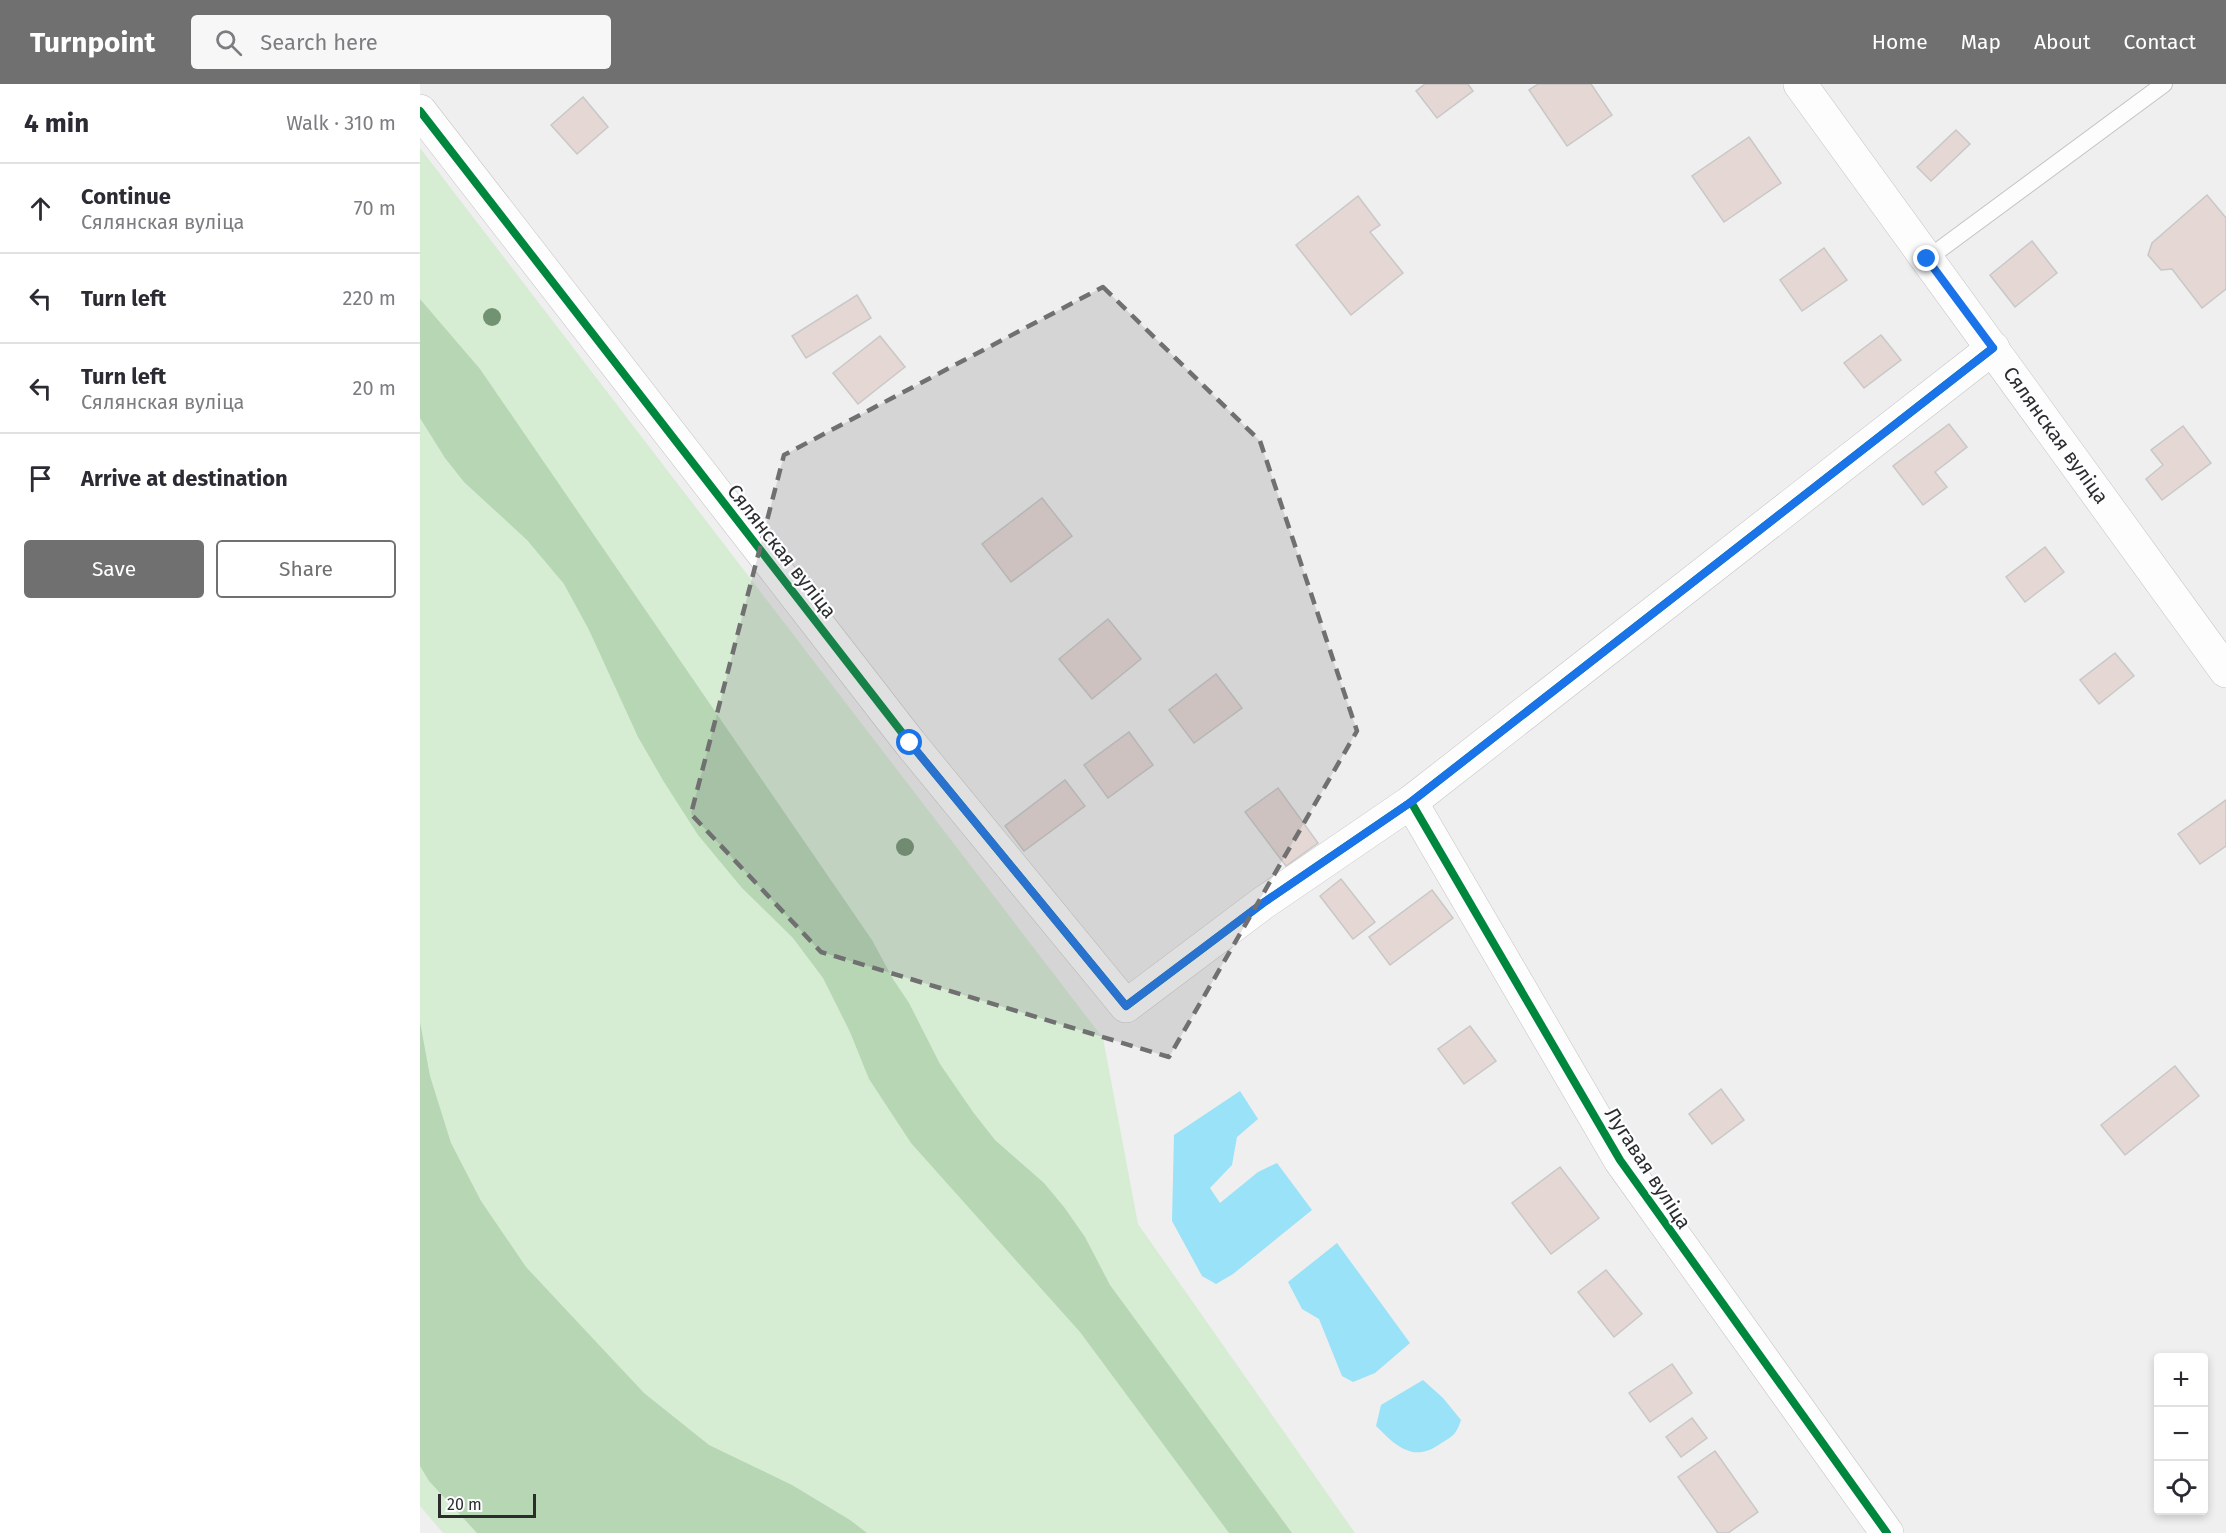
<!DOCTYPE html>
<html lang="en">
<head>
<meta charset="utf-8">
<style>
  :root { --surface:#fff; --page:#f7f7f7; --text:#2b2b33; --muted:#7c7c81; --line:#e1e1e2; --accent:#707071 }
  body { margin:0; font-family:"Fira Sans",sans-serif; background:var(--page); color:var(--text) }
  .controls { position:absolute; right:18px; bottom:18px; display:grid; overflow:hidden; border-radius:6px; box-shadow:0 3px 9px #0003 }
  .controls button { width:54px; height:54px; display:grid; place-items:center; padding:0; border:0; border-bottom:2px solid var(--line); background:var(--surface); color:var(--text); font:30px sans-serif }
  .scale { position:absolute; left:18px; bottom:15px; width:98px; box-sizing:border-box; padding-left:6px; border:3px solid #2c2c2d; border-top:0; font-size:16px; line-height:21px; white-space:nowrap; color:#2c2c2d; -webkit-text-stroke:4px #fcfdfe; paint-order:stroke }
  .stop { position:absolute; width:18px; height:18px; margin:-14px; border:4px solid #1a73e8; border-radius:50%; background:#fff }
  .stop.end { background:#1a73e8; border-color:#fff; box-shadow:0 2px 6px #0008 }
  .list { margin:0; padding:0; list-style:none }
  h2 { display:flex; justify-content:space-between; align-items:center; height:78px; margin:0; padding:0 24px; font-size:26px }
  h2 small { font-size:20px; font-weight:400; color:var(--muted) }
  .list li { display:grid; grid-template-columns:39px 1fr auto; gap:18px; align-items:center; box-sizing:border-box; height:90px; padding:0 24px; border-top:2px solid var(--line) }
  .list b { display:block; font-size:22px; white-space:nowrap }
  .list p { margin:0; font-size:20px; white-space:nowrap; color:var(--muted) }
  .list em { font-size:20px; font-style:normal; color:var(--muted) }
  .actions { display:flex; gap:12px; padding:18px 24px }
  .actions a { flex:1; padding:14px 0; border:2px solid var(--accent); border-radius:6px; text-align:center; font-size:21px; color:var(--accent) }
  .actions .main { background:var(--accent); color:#fff }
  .icon { flex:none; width:33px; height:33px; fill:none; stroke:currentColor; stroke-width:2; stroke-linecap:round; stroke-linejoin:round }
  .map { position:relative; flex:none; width:1806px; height:1449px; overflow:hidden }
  header { display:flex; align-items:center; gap:36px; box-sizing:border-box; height:84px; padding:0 30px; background:var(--accent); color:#fff }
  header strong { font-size:28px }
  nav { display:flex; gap:33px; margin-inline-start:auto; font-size:21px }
  .search { width:420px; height:54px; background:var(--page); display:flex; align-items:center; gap:15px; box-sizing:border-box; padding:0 21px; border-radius:6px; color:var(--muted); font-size:22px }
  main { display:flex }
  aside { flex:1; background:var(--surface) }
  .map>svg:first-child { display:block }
  .green { fill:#d6edd4 }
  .forest { fill:#b6d6b4 }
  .water { fill:#99e2f8 }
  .building { fill:#e5d7d4; stroke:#c8c8c8; stroke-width:1.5 }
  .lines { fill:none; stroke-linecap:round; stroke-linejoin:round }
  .lane-casing { stroke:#c4c4c4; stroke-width:18 }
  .street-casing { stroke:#c4c4c4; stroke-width:34 }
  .secondary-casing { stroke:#c4c4c4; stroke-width:34 }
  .lane { stroke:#fdfdfd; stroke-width:16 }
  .street { stroke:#fdfdfd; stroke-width:33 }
  .secondary { stroke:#fdfdfd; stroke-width:33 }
  .cycleway-casing { stroke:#fcfdfe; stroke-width:11 }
  .cycleway { stroke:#00873e; stroke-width:8 }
  .tree { fill:#729371 }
  .route { stroke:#1a73e8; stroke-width:8 }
  .marked { fill:#707071; fill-opacity:0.2; stroke:#707071; stroke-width:4.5; stroke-dasharray:12 8; stroke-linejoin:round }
  .labels { text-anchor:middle; stroke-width:4.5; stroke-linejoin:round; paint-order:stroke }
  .street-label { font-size:20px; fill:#2c2c2d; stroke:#fcfdfe }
</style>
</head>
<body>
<header>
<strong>Turnpoint</strong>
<div class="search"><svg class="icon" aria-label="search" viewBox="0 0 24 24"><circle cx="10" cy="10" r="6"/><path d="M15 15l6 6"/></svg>Search here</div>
<nav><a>Home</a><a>Map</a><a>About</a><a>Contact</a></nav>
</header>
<main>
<aside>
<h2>4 min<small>Walk · 310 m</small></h2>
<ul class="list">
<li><svg class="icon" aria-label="ahead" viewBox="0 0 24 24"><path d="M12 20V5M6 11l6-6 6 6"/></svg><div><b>Continue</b><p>Сялянская вуліца</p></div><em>70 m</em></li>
<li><svg class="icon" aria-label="left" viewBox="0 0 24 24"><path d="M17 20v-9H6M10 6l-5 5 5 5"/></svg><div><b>Turn left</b></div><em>220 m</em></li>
<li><svg class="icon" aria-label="left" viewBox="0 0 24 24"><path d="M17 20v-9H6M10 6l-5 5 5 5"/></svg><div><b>Turn left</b><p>Сялянская вуліца</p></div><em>20 m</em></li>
<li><svg class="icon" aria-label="arrive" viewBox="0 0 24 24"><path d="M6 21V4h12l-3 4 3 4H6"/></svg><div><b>Arrive at destination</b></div></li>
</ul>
<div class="actions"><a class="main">Save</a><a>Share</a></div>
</aside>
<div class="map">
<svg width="1806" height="1449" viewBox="0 0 1806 1449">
  <rect width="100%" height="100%" fill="#efefef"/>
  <polygon class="green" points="0,64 683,954 718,1140 935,1449 23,1449 0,1422"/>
  <g class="forest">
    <polygon points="0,215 60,285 452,856 473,895 489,919 520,980 553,1028 575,1056 624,1099 644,1123 665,1153 690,1201 872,1449 809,1449 660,1248 491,1059 449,995 430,948 403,894 373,854 322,804 278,751 244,698 218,653 169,546 144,500 107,456 44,398 25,374 0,334"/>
    <polygon points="0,938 10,992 31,1059 61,1117 106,1183 224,1309 289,1361 372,1401 430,1436 447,1449 57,1449 9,1397 0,1382"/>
  </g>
  <g class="water">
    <polygon points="820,1007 838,1035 817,1053 812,1081 790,1104 800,1119 838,1088 857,1079 892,1126 813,1190 796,1200 782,1192 752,1137 754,1051"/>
    <polygon points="917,1159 990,1259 955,1289 933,1298 922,1292 899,1235 882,1225 868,1198"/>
    <path d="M 1003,1296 L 1023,1314 L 1041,1336 C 1036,1351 1033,1352 1020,1360 C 993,1379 976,1362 956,1342 L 961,1321 Z"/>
  </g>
  <g class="building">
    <polygon points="1005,0 1048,0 1053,7 1017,34 996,7"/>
    <polygon points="1118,0 1171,0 1192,31 1147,62 1109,6"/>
    <polygon points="163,13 188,43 157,70 131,41"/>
    <polygon points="1536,46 1550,60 1511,97 1497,83"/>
    <polygon points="1329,53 1361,99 1304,138 1272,92"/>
    <polygon points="1787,111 1806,134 1806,205 1782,224 1752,185 1741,186 1728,171 1732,159"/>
    <polygon points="938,112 960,141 950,148 983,189 931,231 876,161"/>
    <polygon points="1612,157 1637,189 1595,223 1570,191"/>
    <polygon points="1404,164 1427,196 1382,227 1360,196"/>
    <polygon points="437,211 451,234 386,274 372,252"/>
    <polygon points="1461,251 1481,276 1444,304 1424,279"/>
    <polygon points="460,252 485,283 438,320 413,289"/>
    <polygon points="1529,340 1547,363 1515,388 1527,403 1503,421 1473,382"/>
    <polygon points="1763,342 1791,379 1742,416 1726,395 1743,381 1731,366"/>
    <polygon points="622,414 652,452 591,498 562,460"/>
    <polygon points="1625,463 1644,488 1605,518 1586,493"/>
    <polygon points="688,535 721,575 672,615 639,575"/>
    <polygon points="1695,569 1714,592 1679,620 1660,596"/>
    <polygon points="796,590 822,624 774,659 749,626"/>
    <polygon points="709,648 733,681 688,714 664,681"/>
    <polygon points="645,696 665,722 604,767 585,742"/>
    <polygon points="858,704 898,759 866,782 825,728"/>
    <polygon points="1806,716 1806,762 1780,780 1758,750"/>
    <polygon points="921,795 955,838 933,855 900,812"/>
    <polygon points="1012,806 1033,834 970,881 949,853"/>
    <polygon points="1050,942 1076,977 1044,1000 1018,965"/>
    <polygon points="1755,982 1779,1012 1705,1071 1681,1041"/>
    <polygon points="1301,1005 1324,1036 1292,1060 1269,1030"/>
    <polygon points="1140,1083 1179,1134 1131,1170 1092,1119"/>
    <polygon points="1186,1186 1222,1230 1194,1253 1158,1208"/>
    <polygon points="1252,1280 1272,1309 1230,1338 1209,1309"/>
    <polygon points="1272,1334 1287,1354 1261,1373 1246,1353"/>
    <polygon points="1295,1367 1338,1428 1308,1449 1298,1449 1258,1393"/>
  </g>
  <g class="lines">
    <defs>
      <polyline id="lane" points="1507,175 1744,0"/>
      <g id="street">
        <polyline points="0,27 490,659 706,922 843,819 991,718 1573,264"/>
        <polyline points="991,718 1200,1076 1467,1449"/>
      </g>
      <polyline id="secondary" points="1380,0 1806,587"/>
    </defs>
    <use href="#lane" class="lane-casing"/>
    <use href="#street" class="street-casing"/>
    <use href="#secondary" class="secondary-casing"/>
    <use href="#lane" class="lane"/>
    <use href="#street" class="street"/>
    <use href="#secondary" class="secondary"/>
    <defs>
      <g id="cycleway">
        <polyline points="0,27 490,659 706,922 843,819 991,718 1573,264"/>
        <polyline points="991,718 1200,1076 1467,1449"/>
      </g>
    </defs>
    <use href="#cycleway" class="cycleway-casing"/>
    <use href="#cycleway" class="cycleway"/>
  </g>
  <g class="tree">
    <circle cx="72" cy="233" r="9"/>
    <circle cx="485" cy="763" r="9"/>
  </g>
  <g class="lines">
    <polyline class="route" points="490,659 706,922 843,819 991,718 1573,264 1507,175"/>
  </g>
  <path class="marked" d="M 683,203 L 840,357 L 937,647 L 749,973 L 401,868 L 271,730 L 364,371 Z"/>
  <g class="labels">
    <g class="street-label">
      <text transform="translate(1636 351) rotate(54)" y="7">Сялянская вуліца</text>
      <text transform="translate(362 467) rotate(52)" y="7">Сялянская вуліца</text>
      <text transform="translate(1228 1084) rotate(57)" y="7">Лугавая вуліца</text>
    </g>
  </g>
</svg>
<div class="controls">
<button>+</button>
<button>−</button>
<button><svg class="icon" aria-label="locate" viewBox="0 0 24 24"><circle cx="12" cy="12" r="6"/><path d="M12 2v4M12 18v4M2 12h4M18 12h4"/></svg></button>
</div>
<div class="scale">20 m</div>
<div class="stop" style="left:490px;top:659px"></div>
<div class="stop end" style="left:1507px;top:175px"></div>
</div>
</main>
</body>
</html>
